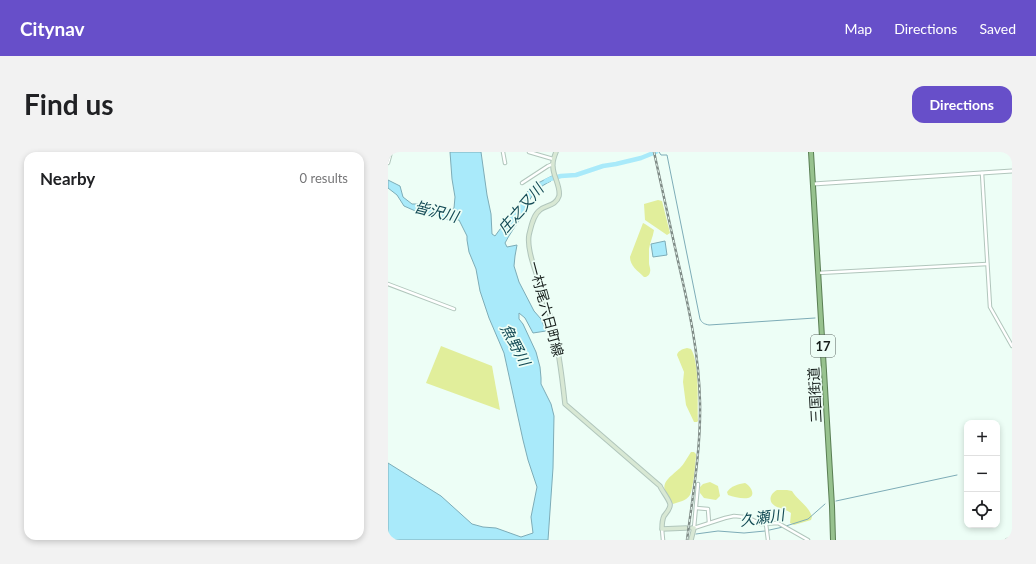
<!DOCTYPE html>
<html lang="en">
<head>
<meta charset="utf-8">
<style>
  :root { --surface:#fff; --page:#f2f2f2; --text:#202124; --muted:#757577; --line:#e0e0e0; --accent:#674fc9 }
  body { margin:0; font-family:Lato,"Noto Sans JP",sans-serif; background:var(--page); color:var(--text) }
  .controls { position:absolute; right:12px; bottom:12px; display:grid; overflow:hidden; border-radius:8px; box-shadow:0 2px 6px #0003 }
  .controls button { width:36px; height:36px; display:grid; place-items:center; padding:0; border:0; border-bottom:1px solid var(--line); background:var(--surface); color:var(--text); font:20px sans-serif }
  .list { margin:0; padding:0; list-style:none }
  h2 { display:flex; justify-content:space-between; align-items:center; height:52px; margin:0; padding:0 16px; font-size:17px }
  h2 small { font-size:13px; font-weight:400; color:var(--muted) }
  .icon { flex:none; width:22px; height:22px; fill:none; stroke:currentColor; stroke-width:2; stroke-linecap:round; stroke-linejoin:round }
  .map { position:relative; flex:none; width:624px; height:388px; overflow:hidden; border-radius:12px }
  header { display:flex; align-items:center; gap:24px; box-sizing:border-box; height:56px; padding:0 20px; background:var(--accent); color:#fff }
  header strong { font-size:19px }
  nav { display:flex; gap:22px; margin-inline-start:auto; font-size:14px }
  .intro { display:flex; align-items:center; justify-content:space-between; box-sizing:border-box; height:96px; padding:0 24px }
  h1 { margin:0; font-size:28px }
  .button { padding:10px 18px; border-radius:12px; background:var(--accent); color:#fff; font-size:14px; font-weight:700 }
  main { display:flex; gap:24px; padding:0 24px }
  aside { flex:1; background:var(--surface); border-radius:12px; box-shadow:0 2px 6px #0003 }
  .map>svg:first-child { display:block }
  .green { fill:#e1ee9b }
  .water { fill:#a9eafa; stroke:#7dacb7 }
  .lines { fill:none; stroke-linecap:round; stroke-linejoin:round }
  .stream { stroke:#7dacb7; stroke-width:1 }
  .river { stroke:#a9eafa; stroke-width:4.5 }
  .minor-casing { stroke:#b1c6bc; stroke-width:4.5 }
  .tertiary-casing { stroke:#b1c6bc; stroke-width:5 }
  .secondary-casing { stroke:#b1c6bc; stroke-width:5.5 }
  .trunk-casing { stroke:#597e53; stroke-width:6 }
  .minor { stroke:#fff; stroke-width:2.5 }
  .tertiary { stroke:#fff; stroke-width:3 }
  .secondary { stroke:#d8e8d4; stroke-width:3.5 }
  .trunk { stroke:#97c28e; stroke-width:4 }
  .rail-casing { stroke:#7f8b86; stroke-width:2.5 }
  .rail { stroke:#edfef6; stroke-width:1; stroke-dasharray:3; stroke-linecap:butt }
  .labels { text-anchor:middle; stroke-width:3.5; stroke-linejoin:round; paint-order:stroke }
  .shield { fill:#edfef6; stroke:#56605c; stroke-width:1 }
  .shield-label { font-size:13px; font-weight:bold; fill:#151d1a }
  .street-label { font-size:14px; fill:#151d1a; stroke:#edfef6 }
  .water-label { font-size:15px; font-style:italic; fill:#134a55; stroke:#edfef6 }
</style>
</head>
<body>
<header>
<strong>Citynav</strong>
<nav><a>Map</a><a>Directions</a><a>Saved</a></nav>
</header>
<div class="intro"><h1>Find us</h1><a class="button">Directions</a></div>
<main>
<aside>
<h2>Nearby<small>0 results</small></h2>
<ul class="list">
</ul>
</aside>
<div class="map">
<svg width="624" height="388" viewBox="0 0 624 388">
  <rect width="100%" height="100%" fill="#edfef6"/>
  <g class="green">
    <polygon points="270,48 274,49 282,81 279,83 257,68 256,52"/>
    <path d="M 255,71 L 257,72 L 266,78 C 265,85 262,90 261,97 C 261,102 261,106 261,111 C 261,114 263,117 262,120 C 262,122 260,124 258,125 L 256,125 C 250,119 242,114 242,105 Z"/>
    <polygon points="53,194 104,214 112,258 38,231"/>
    <path d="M 299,196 L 303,197 C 312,212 309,250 310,269 L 309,270 L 306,270 L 298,253 L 295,230 L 296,220 L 289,203 C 290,199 294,197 299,196 Z"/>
    <path d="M 303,300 L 306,300 L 308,302 C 308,309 305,338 302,343 C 298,349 291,350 285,352 C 270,333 276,330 292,316 C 296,312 299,306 303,300 Z"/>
    <polygon points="322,330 330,334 332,344 328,348 316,346 312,341 312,335 315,332"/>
    <path d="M 357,331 C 362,333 369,344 360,346 C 354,347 346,345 340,343 L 339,340 C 343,334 350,332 357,331 Z"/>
    <path d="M 389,338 L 399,338 L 404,339 C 410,349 421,354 424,365 L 423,368 L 406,373 L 402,371 L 403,361 C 398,357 392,357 387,354 C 379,349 383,341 389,338 Z"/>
  </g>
  <g class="water">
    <path d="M 62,0 L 93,0 L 99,43 L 103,62 L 104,82 L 107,84 L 140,39 L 150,31 L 164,24 L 163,29 C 141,40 143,48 132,67 C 127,75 121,83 117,91 L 119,95 L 129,93 L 127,104 L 126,114 L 131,130 L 146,159 L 153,167 L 158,179 L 145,181 L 137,166 L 131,161 L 131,167 L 135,172 L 148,200 L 152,215 L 153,226 L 153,232 L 163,252 L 166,264 L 165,316 L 160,388 L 0,388 L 0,311 L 53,344 L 84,372 L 95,375 L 108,376 L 133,385 L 145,381 L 143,365 L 149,335 L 140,308 L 135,288 L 116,201 L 101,166 L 92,139 L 88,117 L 81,100 L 79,88 L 79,84 L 71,68 L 60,68 L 49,63 L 32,61 L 16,54 L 9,43 L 0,36 L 0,28 L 12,34 L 15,45 L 24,52 L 32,52 L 37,55 L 63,58 L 66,56 L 67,45 L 64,27 Z"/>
    <polygon points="277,89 279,103 265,105 263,92"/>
  </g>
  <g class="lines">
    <g class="stream">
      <path d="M 271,0 L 273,3 L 279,3 L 312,167 C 314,171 316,172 321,173 L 427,166"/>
      <polyline points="448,349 569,323"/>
      <polyline points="398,374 420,367 437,352"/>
      <polyline points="308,382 330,379 356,381 377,379 395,375"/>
    </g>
    <polyline class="river" points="158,29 162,27 173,24 188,23 215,14 228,12 253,6 268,0"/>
    <defs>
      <g id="minor">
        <polyline points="115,0 117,11"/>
        <polyline points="141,0 165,7"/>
        <polyline points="0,11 3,0"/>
        <polyline points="594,21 602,155 624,194"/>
        <polyline points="134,31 160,14 165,12"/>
        <polyline points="430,121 599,112"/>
        <polyline points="0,132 66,157"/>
        <polyline points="310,332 306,376 337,366 346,364 356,365 361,366 373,372 390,371 420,388"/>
        <polyline points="308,356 320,357 321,371"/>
        <polyline points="378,372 380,388"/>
        <polyline points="274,377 275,388"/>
        <polyline points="619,388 624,387"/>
      </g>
      <polyline id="tertiary" points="425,32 624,19"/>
      <g id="secondary">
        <path d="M 168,0 C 166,5 164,10 165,15 C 165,24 173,35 171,44 C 168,54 158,53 152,58 C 145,63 143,75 141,83 C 138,100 152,130 157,147 C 160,155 162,163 164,171 C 171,197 174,224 177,252 L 272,334 C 274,339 281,347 282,352 C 283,356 279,360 276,364 C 274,368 274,372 274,377 L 298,376"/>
        <polyline points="303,388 306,376 304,376"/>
      </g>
      <polyline id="trunk" points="423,0 444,354 445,388"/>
    </defs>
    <use href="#minor" class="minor-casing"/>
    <use href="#tertiary" class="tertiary-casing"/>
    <use href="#secondary" class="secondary-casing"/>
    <use href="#trunk" class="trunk-casing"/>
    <use href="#minor" class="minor"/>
    <use href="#tertiary" class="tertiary"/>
    <use href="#secondary" class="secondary"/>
    <use href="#trunk" class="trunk"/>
    <defs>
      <path id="rail" d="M 266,0 C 274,36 282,73 290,109 C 301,156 311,202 312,250 C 313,296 305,342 299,388"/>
    </defs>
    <use href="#rail" class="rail-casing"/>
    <use href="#rail" class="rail"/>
  </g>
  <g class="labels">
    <rect class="shield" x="423" y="183" width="24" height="22" rx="3"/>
    <g class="shield-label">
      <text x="435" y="199">17</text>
    </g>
    <g class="street-label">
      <text transform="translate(158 157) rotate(75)" y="5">一村尾六日町線</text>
      <text transform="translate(427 243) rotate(-93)" y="5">三国街道</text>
    </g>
    <g class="water-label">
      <text transform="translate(133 57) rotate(-49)" y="5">庄之又川</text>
      <text transform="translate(48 60) rotate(14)" y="5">皆沢川</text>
      <text transform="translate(127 193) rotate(62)" y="5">魚野川</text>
      <text transform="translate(374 366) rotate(-8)" y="5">久瀬川</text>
    </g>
  </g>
</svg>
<div class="controls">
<button>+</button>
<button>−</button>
<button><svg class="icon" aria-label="locate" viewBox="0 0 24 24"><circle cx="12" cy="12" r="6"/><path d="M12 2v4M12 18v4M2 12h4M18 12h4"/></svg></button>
</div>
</div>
</main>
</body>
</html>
